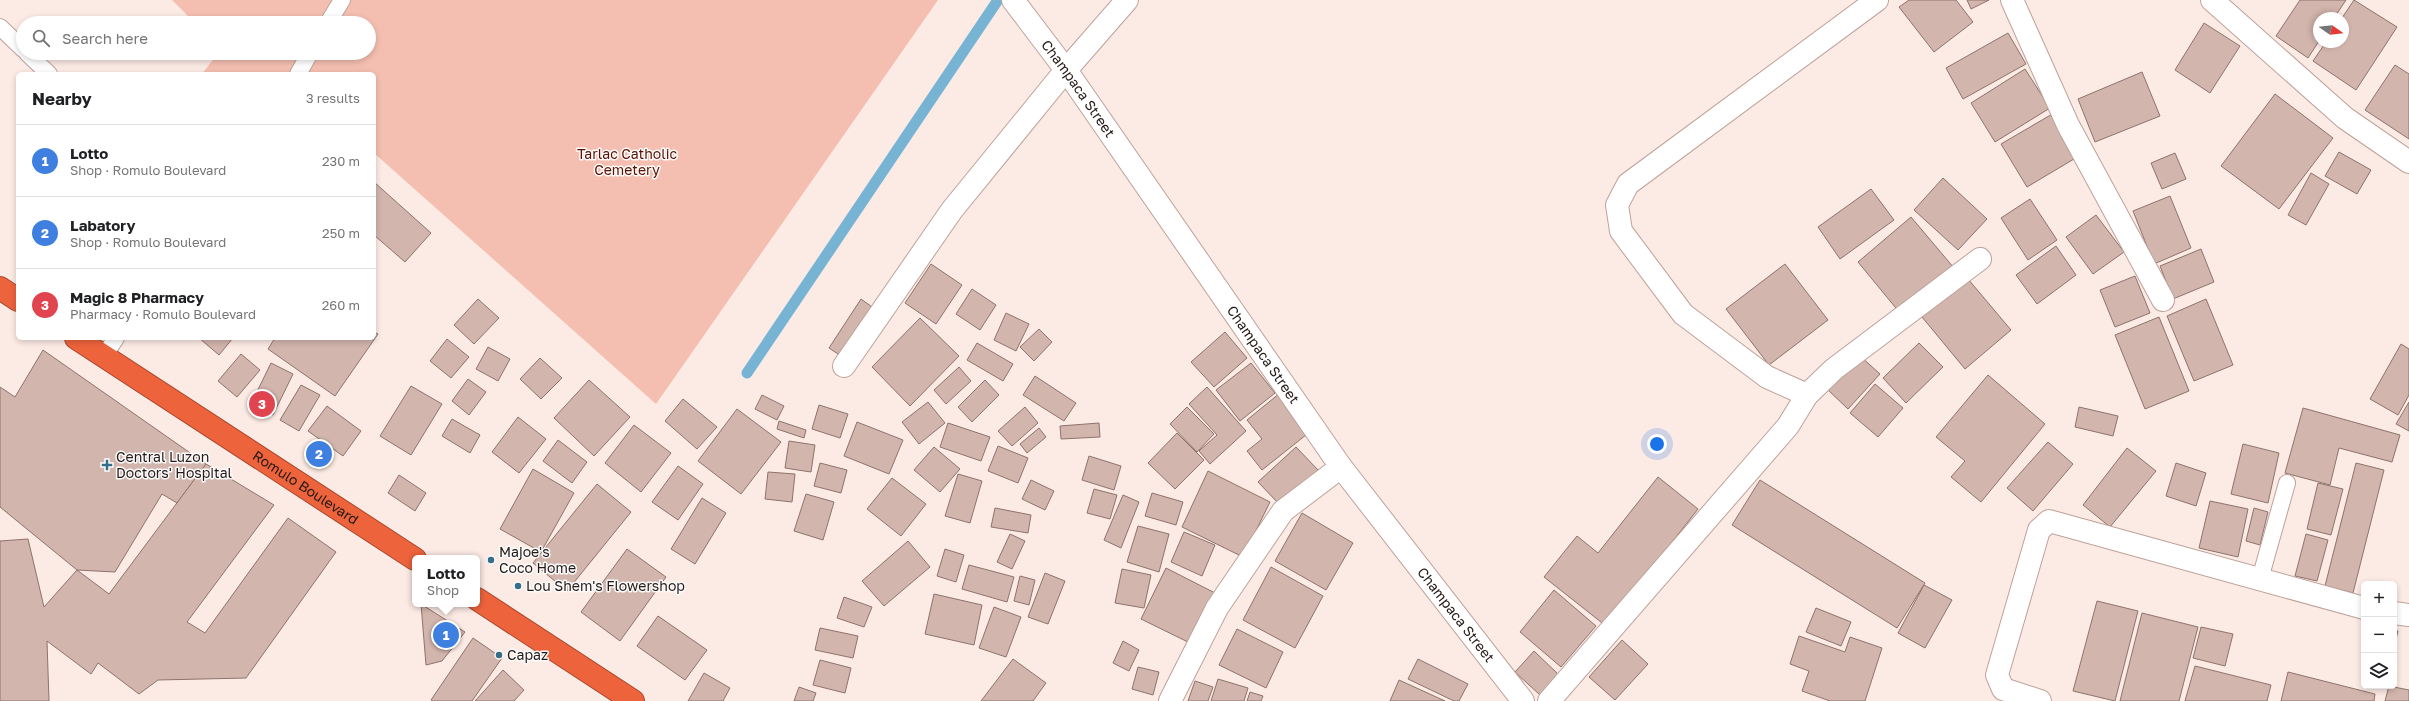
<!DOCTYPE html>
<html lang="en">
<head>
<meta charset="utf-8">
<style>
  :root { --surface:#fff; --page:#f2f2f2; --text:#202124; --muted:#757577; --line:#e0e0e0; --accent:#7c3aed }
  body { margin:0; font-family:"Golos Text",sans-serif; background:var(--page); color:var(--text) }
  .controls { position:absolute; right:12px; bottom:12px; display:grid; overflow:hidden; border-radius:6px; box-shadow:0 2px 6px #0003 }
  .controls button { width:36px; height:36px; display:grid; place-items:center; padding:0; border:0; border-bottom:1px solid var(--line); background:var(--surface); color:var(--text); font:20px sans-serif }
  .compass { position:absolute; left:2313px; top:12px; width:36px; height:36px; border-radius:50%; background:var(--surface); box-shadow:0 2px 6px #0003; rotate:104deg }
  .you { position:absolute; left:1657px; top:444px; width:14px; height:14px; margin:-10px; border:3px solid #fff; border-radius:50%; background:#1a73e8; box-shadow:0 0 0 6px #1a73e833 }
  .badge { display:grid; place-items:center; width:26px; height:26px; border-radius:50%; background:var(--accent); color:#fff; font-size:13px; font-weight:700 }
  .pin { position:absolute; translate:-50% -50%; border:2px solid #fff; box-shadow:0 1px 4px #0006 }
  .popup { position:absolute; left:412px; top:555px; width:68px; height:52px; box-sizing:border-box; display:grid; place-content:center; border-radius:6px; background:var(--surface); filter:drop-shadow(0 1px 3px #0005); font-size:13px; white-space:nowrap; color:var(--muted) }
  .popup b { font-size:15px; color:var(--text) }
  .popup::after { content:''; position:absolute; left:50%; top:100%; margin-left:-8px; border:8px solid transparent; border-top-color:var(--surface) }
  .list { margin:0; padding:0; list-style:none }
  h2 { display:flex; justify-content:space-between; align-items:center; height:52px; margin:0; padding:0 16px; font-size:17px }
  h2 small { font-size:13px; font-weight:400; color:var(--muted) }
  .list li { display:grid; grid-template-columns:26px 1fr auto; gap:12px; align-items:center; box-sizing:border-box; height:72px; padding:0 16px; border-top:1px solid var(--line) }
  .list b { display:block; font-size:15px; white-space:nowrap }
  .list p { margin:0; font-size:13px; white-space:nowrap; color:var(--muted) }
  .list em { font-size:13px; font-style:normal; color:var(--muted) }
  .icon { flex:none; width:22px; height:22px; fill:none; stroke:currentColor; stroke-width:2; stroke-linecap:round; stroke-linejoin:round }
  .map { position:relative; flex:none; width:2409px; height:701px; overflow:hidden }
  .search { position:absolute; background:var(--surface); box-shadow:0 2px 6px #0003; left:16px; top:16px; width:360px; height:44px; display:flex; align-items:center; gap:10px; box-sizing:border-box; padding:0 14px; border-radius:22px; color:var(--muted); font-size:15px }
  .panel { position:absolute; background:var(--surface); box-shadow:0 2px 6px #0003; left:16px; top:72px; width:360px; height:268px; border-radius:6px }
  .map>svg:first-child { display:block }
  .green { fill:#f4bfb0 }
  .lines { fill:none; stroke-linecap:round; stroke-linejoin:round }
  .stream { stroke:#77b4d4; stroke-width:11 }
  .building { fill:#d2b5ad; stroke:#8e736c }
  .lane-casing { stroke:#bea29a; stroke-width:18 }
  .street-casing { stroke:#bea29a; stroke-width:24 }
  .highway-casing { stroke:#a7492f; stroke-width:24 }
  .lane { stroke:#fff; stroke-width:16 }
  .street { stroke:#fff; stroke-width:22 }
  .highway { stroke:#ed633c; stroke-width:22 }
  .poi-dot { fill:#366d88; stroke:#fbfbfb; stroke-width:1.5 }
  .labels { text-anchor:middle; stroke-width:3; stroke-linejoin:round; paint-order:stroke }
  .street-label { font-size:14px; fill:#241916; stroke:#fbfbfb }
  .park-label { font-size:14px; fill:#5b1200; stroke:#fbfbfb }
  .poi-label { font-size:14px; fill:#241916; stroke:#fbfbfb; text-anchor:start }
</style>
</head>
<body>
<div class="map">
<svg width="2409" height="701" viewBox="0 0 2409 701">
  <rect width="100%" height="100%" fill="#fceae4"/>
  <polygon class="green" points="172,0 938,0 656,404 374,153 374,74 202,74 218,53 369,53 369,23 195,23"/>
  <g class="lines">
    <polyline class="stream" points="747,373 998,0"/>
  </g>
  <g class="building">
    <polygon points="1909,0 1956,0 1973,22 1934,52 1899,7"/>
    <polygon points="1967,0 1989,0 1971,9"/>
    <polygon points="2300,0 2346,0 2334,18 2319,18 2319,41 2308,58 2276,36"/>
    <polygon points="2354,0 2397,27 2356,90 2313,61 2326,42 2343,42 2342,18"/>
    <polygon points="2204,23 2240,46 2210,93 2175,70"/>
    <polygon points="2008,33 2026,64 1963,99 1946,68"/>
    <polygon points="2395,65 2409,74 2409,139 2365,110"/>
    <polygon points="2025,69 2050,108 1995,142 1971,103"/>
    <polygon points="2142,72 2160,116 2095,142 2078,99"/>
    <polygon points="2275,94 2333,138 2279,209 2221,166"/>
    <polygon points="2054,113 2079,156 2027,187 2001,144"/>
    <polygon points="2339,152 2371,170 2357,194 2325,176"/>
    <polygon points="2175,153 2186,179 2162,189 2151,163"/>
    <polygon points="2311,173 2329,184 2306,225 2288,215"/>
    <polygon points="1943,178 1987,219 1958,250 1914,210"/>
    <polygon points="374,182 431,233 405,262 374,235"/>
    <polygon points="1871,189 1894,220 1840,259 1818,227"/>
    <polygon points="2170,196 2191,248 2154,264 2133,211"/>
    <polygon points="2030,199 2057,240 2028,260 2001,218"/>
    <polygon points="2096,215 2124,252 2093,274 2066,237"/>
    <polygon points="1911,217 1954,268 1900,313 1858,262"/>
    <polygon points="2056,246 2076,275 2037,304 2016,275"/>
    <polygon points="2201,249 2214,282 2173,299 2160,266"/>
    <polygon points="931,264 962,285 936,324 905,303"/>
    <polygon points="1785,264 1828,320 1769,365 1726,309"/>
    <polygon points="2135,276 2150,313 2115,327 2100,290"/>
    <polygon points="1968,279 2011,330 1965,369 1922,317"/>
    <polygon points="972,289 996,305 980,330 956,314"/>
    <polygon points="478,299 499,318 474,344 454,325"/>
    <polygon points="861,299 879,312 847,360 829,348"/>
    <polygon points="2206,299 2233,365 2194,381 2167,316"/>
    <polygon points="1006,313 1029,324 1016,351 994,340"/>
    <polygon points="2159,317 2189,391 2145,409 2115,335"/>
    <polygon points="920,318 959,356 910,406 872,367"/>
    <polygon points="1039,329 1052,342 1034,361 1020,347"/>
    <polygon points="374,332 378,334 335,396 268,349 275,338 374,338"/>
    <polygon points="1225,332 1247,358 1214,387 1191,362"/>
    <polygon points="199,338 233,338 219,355"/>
    <polygon points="447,339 469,357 451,378 430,361"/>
    <polygon points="977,343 1013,364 1003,381 967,360"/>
    <polygon points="1919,343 1943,367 1906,403 1883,378"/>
    <polygon points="2401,344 2409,349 2409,395 2398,415 2370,399"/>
    <polygon points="488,347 510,359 498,381 476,369"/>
    <polygon points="43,350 206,464 177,503 162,494 115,572 77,570 0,507 0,387 15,397"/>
    <polygon points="241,354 260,370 237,397 218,381"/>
    <polygon points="1859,355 1880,374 1848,409 1827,389"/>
    <polygon points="540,358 562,378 541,399 520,379"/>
    <polygon points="271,363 293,374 273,415 251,404"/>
    <polygon points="1251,363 1275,393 1240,421 1216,390"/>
    <polygon points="959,367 971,381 946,404 934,390"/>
    <polygon points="1988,375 2045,424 1981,502 1951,477 1965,461 1936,437"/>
    <polygon points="1035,376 1076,403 1064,421 1023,395"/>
    <polygon points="468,379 486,392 469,415 452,401"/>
    <polygon points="589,380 630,417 594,456 554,418"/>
    <polygon points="985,380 999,395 972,422 958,407"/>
    <polygon points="1875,384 1903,408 1878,437 1850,413"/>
    <polygon points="301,385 320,395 299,431 280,420"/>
    <polygon points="411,386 442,404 411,455 380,436"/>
    <polygon points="1207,387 1246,431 1210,464 1199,451 1217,435 1189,404"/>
    <polygon points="1280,393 1311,431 1262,470 1247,451 1262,439 1247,420"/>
    <polygon points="762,395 784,406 777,420 755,409"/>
    <polygon points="683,399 717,427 697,449 665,421"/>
    <polygon points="928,402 945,423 919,444 902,422"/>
    <polygon points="2409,402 2409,431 2396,424"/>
    <polygon points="819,405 848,414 840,438 812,429"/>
    <polygon points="327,406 361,431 343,456 308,431"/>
    <polygon points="1025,407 1038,423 1012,446 998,431"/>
    <polygon points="1187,407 1214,434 1197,452 1170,424"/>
    <polygon points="2079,407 2118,416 2113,436 2075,427"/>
    <polygon points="2303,408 2400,435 2392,462 2339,448 2330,485 2285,473"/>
    <polygon points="737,409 781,442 741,494 698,461"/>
    <polygon points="518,417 546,439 519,473 492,452"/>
    <polygon points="452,419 480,435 470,453 442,436"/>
    <polygon points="779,421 806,430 804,438 777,429"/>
    <polygon points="857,422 903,440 889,474 844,456"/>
    <polygon points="948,423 990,437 981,461 940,447"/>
    <polygon points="1099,423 1100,437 1061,439 1060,426"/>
    <polygon points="634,425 671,453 641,492 605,463"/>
    <polygon points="1039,428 1046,437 1027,453 1020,444"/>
    <polygon points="1177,433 1204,460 1175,489 1148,463"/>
    <polygon points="558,440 587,462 572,483 543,461"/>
    <polygon points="789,441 815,445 811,472 785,468"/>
    <polygon points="2048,442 2073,464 2033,511 2007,488"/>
    <polygon points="2243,444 2279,453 2268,503 2231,494"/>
    <polygon points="998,446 1028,458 1018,483 988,471"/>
    <polygon points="934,447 960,469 940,492 914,470"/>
    <polygon points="1296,447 1318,470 1280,505 1258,482"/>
    <polygon points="2127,448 2156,471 2110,527 2083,505"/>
    <polygon points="1089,456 1121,466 1114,490 1082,480"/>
    <polygon points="820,463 847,470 841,493 814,486"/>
    <polygon points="2176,463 2206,473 2196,506 2166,496"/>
    <polygon points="2356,463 2384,470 2353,593 2325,586"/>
    <polygon points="206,464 274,505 187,622 205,633 288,518 336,552 246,678 158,680 139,694 98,663 91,674 47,641 49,701 0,701 0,541 28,539 44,607 77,570 109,594"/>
    <polygon points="678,466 703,484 678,520 652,502"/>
    <polygon points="533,469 574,493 541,552 500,529"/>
    <polygon points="1208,471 1270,502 1243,557 1182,527"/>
    <polygon points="768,472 795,474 792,502 765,499"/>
    <polygon points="958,474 982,481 970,523 945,516"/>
    <polygon points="399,475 426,493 415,511 388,493"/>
    <polygon points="1658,477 1698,509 1606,626 1544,577 1577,536 1598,553"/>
    <polygon points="892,478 926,504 901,536 867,509"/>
    <polygon points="1031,480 1054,491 1045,510 1022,499"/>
    <polygon points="1760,480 1925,583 1897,628 1732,525"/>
    <polygon points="2318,483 2343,489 2331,535 2307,529"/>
    <polygon points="597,484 631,512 567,591 533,563"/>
    <polygon points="1094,489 1117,495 1110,519 1087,513"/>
    <polygon points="1152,493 1183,502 1176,525 1145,516"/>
    <polygon points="806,494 834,502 823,540 794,531"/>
    <polygon points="1123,495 1139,502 1121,548 1104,540"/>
    <polygon points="702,498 726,513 695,564 671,549"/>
    <polygon points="2210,501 2248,509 2238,557 2199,548"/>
    <polygon points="995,508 1031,515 1028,533 991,527"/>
    <polygon points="2254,508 2268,512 2260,545 2246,541"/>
    <polygon points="1302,513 1353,543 1326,590 1275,561"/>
    <polygon points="1138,526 1169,534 1159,572 1127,562"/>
    <polygon points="1184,532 1215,545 1202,576 1171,562"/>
    <polygon points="1010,534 1025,541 1012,569 997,562"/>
    <polygon points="2306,534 2328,540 2317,581 2295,576"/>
    <polygon points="908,541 930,567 884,606 862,581"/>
    <polygon points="627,549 666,577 620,641 581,612"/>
    <polygon points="945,549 964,555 956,582 937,576"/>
    <polygon points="969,565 1014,577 1007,602 962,589"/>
    <polygon points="1271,567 1323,596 1295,648 1243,620"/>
    <polygon points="1166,568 1217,594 1192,644 1141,619"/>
    <polygon points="1122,569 1151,575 1144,608 1115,603"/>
    <polygon points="1045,573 1065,581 1048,624 1028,617"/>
    <polygon points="1020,576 1035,580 1029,605 1014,601"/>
    <polygon points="1924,585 1952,600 1925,648 1898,633"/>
    <polygon points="1554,590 1596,626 1561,667 1520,632"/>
    <polygon points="934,594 982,605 974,645 925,634"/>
    <polygon points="844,597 872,607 864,627 837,618"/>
    <polygon points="2097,601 2138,611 2115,701 2073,691"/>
    <polygon points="421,604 465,632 442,661 426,665"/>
    <polygon points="994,607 1021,617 1006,657 979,648"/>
    <polygon points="1816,608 1851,622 1841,646 1806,632"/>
    <polygon points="2142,613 2198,627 2179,701 2120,701"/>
    <polygon points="658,616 707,650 685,680 637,646"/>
    <polygon points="2201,627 2233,634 2225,666 2193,658"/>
    <polygon points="820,628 858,636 853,658 815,650"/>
    <polygon points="1237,629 1283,652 1266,688 1219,665"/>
    <polygon points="2394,630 2398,631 2394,647"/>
    <polygon points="1799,636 1845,652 1850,637 1882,648 1865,701 1830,701 1802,691 1809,671 1790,664"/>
    <polygon points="473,638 502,658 472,701 433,701 431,700"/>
    <polygon points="1622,640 1648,664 1615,700 1589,677"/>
    <polygon points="1123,641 1139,650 1129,671 1113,663"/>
    <polygon points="1534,651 1559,675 1540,695 1515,672"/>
    <polygon points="1013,659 1046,683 1033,701 981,701"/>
    <polygon points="1418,659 1468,684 1459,701 1454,701 1408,679"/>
    <polygon points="820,660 851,668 845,693 813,685"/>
    <polygon points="2195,666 2271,685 2267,701 2185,701"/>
    <polygon points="1138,667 1159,672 1153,695 1132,689"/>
    <polygon points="503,670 524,690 514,701 475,701"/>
    <polygon points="2288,672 2375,694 2374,701 2281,701"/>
    <polygon points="704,673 730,688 723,701 688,701"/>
    <polygon points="1218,679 1248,688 1244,701 1211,701"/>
    <polygon points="1399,680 1445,701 1390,701"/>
    <polygon points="1195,681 1213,687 1208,701 1188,701"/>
    <polygon points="2389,686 2409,690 2409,701 2385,701"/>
    <polygon points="799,687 816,693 813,701 794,701"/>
    <polygon points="1250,692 1263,696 1261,701 1247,701"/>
  </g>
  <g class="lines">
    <defs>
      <g id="lane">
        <polyline points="328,23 342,0"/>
        <polyline points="0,27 23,49"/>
        <polyline points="27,53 49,74"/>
        <polyline points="298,74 310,53"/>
        <polyline points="104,356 116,338"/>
        <polyline points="2260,579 2287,483"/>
      </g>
      <g id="street">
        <path id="s1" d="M 1013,0 L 1066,70 L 1341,467 L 1523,701"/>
        <polyline points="2012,0 2068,125 2163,300"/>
        <polyline points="2212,0 2345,118 2409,162"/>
        <polyline points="844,366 952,210 1066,70 1127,0"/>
        <polyline points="1807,395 1767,377 1683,314 1621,231 1617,205 1628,184 1877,0"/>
        <polyline points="2394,613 2409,615"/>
        <polyline points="1170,701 1217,608 1283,511 1341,467"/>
        <polyline points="1549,701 1788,426 1807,395 1834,369 1980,259"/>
        <polyline points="2040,701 2003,689 1997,675 2039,530 2049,521 2364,608"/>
      </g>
      <g id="highway">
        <polyline points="0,288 18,300"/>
        <path id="s2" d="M 76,338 L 415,559"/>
        <polyline points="477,599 633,701"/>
      </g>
    </defs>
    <use href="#lane" class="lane-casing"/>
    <use href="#street" class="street-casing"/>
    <use href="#highway" class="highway-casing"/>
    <use href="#lane" class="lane"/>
    <use href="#street" class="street"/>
    <use href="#highway" class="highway"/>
  </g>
  <g class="poi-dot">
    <path d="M105 459h4v4h4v4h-4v4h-4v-4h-4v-4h4z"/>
    <circle cx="491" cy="560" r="4"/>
    <circle cx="518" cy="586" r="4"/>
    <circle cx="499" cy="655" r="4"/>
  </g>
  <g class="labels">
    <g class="street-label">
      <text dy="5" stroke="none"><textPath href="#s1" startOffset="110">Champaca Street</textPath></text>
      <text dy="5" stroke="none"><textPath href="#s1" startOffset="434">Champaca Street</textPath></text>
      <text dy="5" stroke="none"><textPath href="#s2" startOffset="274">Romulo Boulevard</textPath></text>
      <text dy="5" stroke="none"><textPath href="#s1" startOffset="758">Champaca Street</textPath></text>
    </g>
    <g class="park-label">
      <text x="627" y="159">Tarlac Catholic<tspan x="627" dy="16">Cemetery</tspan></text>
    </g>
    <g class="poi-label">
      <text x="116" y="462">Central Luzon<tspan x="116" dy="16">Doctors' Hospital</tspan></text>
      <text x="499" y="557">Majoe's<tspan x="499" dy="16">Coco Home</tspan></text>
      <text x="526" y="591">Lou Shem's Flowershop</text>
      <text x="507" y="660">Capaz</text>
    </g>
  </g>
</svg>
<div class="controls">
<button>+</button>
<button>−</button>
<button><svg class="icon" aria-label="layers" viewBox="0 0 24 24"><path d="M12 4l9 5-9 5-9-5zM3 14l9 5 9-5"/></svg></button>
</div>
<svg class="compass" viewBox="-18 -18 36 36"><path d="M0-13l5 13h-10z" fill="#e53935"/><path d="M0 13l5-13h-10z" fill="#757577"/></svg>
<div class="you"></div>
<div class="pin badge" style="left:446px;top:635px;background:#3f7fe0">1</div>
<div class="popup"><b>Lotto</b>Shop</div>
<div class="pin badge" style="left:319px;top:454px;background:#3f7fe0">2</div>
<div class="pin badge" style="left:262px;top:404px;background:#e0444e">3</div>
<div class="search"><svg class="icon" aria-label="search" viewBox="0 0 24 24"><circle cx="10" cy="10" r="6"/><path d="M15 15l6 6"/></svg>Search here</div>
<section class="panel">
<h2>Nearby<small>3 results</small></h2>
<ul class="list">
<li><span class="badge" style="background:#3f7fe0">1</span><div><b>Lotto</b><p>Shop · Romulo Boulevard</p></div><em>230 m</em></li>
<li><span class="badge" style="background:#3f7fe0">2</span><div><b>Labatory</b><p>Shop · Romulo Boulevard</p></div><em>250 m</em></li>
<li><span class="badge" style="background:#e0444e">3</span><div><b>Magic 8 Pharmacy</b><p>Pharmacy · Romulo Boulevard</p></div><em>260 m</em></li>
</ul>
</section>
</div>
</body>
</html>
